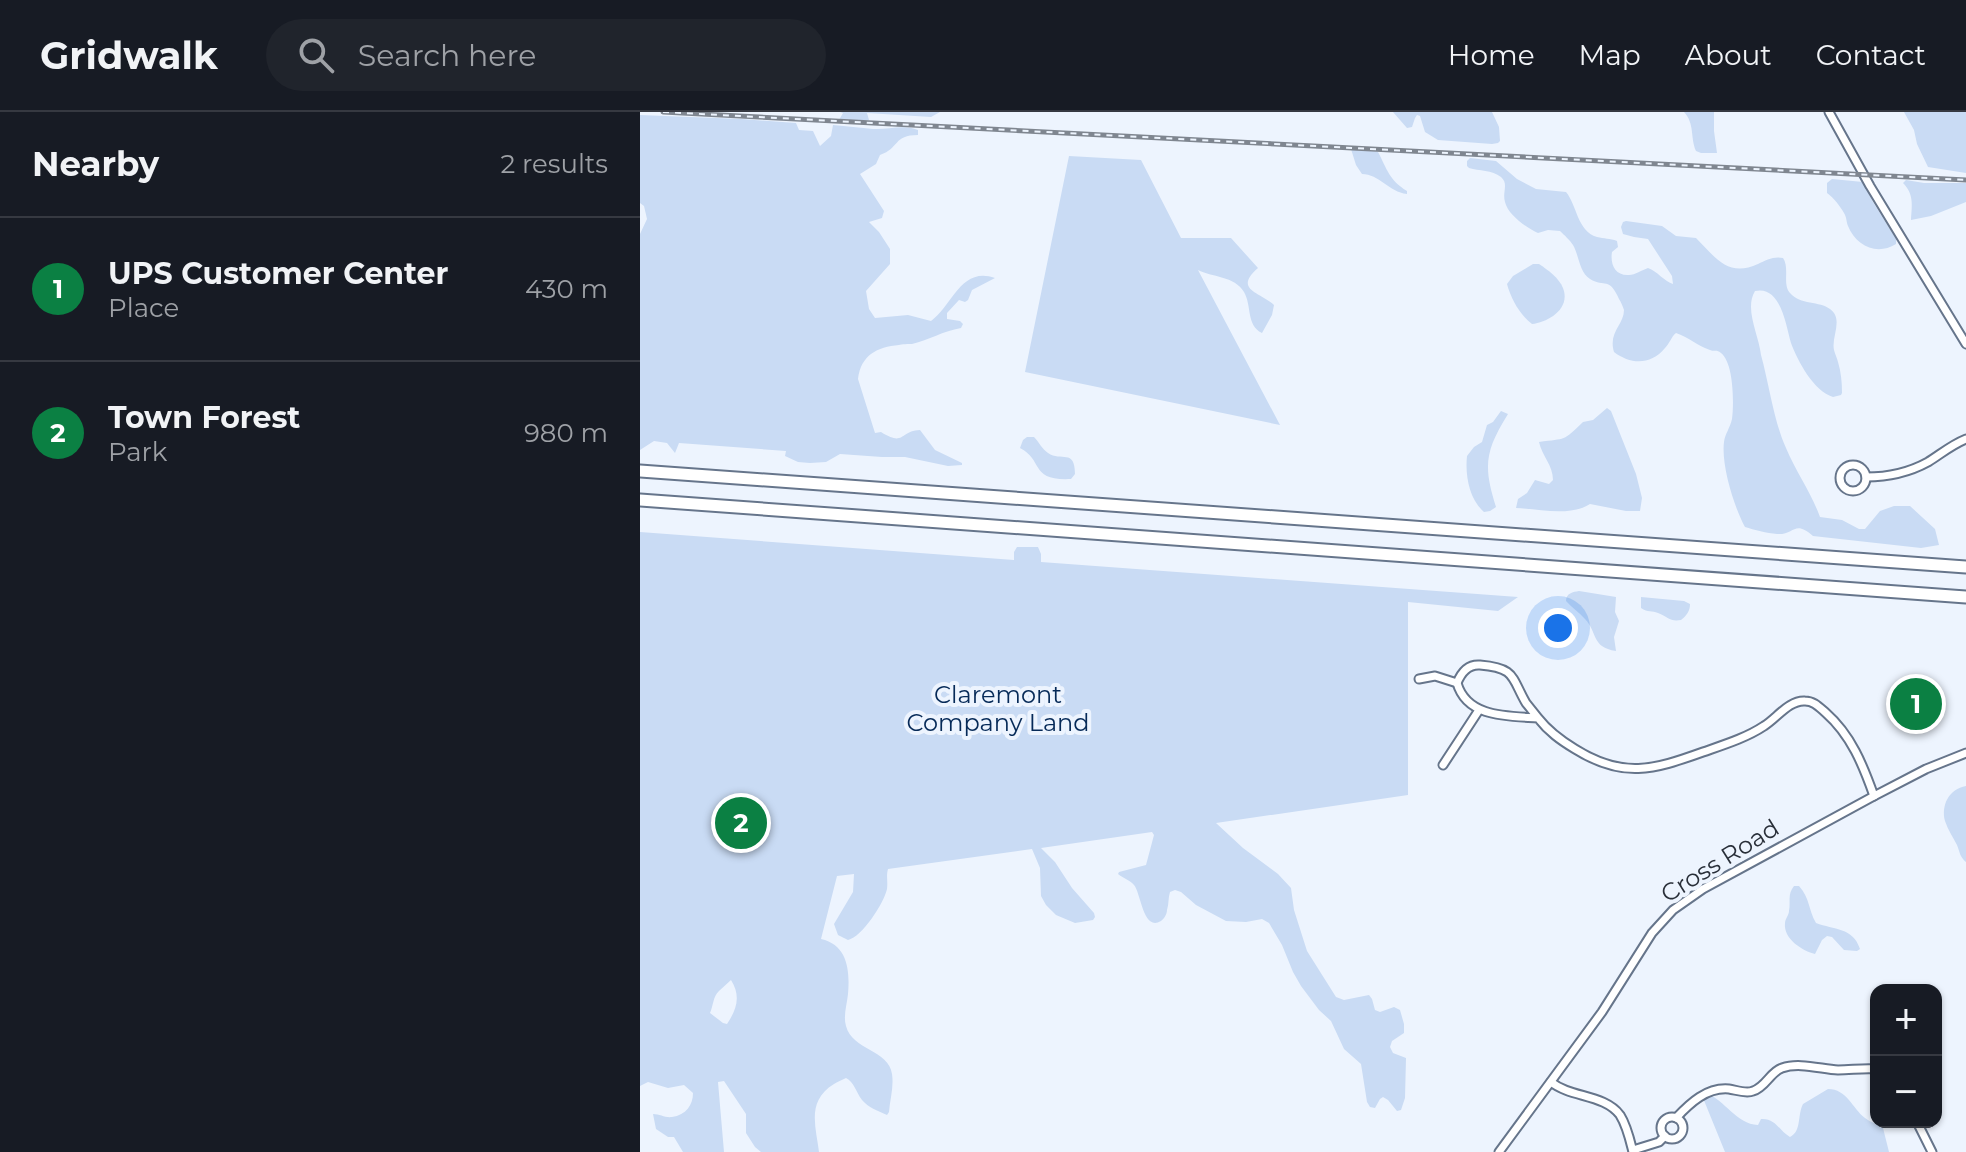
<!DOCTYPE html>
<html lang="en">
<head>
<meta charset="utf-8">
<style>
  :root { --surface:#171b24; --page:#20242c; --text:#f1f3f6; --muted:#9ea1a6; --line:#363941; --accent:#0b8043 }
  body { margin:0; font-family:Montserrat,sans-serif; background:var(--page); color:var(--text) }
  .controls { position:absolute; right:24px; bottom:24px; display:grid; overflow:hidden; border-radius:16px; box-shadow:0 2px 6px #0004 }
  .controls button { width:72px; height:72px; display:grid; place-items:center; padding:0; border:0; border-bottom:2px solid var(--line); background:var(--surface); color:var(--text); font:40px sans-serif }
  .you { position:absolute; left:918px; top:516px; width:28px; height:28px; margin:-20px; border:6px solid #fff; border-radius:50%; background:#1a73e8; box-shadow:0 0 0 12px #1a73e833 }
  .badge { display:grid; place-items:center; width:52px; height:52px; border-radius:50%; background:var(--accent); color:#fff; font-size:26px; font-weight:700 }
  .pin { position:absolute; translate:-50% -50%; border:4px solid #fff; box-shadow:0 2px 8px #0006 }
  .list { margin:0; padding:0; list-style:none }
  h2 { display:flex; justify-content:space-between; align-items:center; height:104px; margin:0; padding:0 32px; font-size:34px }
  h2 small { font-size:26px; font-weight:400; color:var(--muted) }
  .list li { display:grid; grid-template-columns:52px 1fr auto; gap:24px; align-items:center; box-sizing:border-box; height:144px; padding:0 32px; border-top:2px solid var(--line) }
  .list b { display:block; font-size:30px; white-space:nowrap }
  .list p { margin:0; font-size:26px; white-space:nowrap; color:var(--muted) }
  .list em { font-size:26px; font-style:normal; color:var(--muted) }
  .icon { flex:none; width:44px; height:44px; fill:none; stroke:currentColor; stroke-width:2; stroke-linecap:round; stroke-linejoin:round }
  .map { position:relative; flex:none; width:1326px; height:1040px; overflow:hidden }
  header { display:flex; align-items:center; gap:48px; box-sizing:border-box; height:112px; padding:0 40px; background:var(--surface); border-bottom:2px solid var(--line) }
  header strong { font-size:38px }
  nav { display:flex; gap:44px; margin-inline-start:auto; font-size:28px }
  .search { width:560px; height:72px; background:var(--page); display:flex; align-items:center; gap:20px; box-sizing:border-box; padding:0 28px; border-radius:44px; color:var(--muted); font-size:30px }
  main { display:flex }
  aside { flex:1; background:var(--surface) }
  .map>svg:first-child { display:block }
  .green { fill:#c9dbf4; fill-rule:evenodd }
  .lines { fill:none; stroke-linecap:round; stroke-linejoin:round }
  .minor-casing { stroke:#66758b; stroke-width:11 }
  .highway-casing { stroke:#66758b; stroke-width:15 }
  .minor { stroke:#fff; stroke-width:7 }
  .highway { stroke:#fff; stroke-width:11 }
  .rail-casing { stroke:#7f8690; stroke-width:5 }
  .rail { stroke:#edf4fe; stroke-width:2; stroke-dasharray:6; stroke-linecap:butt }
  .labels { text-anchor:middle; stroke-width:8; stroke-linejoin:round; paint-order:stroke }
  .park-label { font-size:24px; fill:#062a58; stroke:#edf4fe }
  .street-label { font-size:24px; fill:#292f39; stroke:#edf4fe }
</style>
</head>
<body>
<header>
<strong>Gridwalk</strong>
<div class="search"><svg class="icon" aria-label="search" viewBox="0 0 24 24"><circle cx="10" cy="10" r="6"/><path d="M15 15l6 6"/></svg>Search here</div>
<nav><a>Home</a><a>Map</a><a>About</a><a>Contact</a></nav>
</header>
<main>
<aside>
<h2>Nearby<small>2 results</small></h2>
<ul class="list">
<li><span class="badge">1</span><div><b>UPS Customer Center</b><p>Place</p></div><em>430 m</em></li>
<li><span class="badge">2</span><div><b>Town Forest</b><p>Park</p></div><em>980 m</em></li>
</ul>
</aside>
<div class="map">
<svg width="1326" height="1040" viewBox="0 0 1326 1040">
  <rect width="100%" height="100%" fill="#edf4fe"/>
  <g class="green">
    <polygon points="200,0 300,0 291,5 227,1 229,8 199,8 203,1"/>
    <polygon points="753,0 852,0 859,15 860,29 858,31 852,32 798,28 785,20 780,4 777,3 775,6 772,15 767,16"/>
    <path d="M 1044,0 L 1074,0 L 1074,19 L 1077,41 L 1061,41 L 1056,39 C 1050,25 1055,12 1044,0 Z"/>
    <polygon points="1264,0 1326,0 1326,61 1288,55 1277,32 1274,18"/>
    <path d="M 0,3 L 101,7 L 156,11 L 159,18 L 173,19 L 180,34 L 191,24 L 193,13 C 207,14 220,16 233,17 C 248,18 263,12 278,18 L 278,23 C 253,23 260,36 240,43 L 236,52 L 220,62 L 244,99 L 242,106 L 229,110 L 239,120 L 250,137 L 250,152 L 226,179 L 229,197 L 235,206 L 268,203 L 291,209 C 312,194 321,154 355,166 L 332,178 L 328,188 L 325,190 L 319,188 L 307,201 L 307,207 L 320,209 L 323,212 L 321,216 C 303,219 289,228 272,232 C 269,232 261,232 259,233 C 237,235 221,243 218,267 L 235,321 L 241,320 C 265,335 259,319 280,318 L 295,338 L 322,351 L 322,353 L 308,354 L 265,345 L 242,345 L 200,342 L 186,350 L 170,351 L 158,350 L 145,344 L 146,339 L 39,331 L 35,341 L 27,331 L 14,329 L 0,338 L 0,122 L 7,107 L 4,94 L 0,91 Z"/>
    <path d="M 711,37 L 729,37 L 738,40 C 747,57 749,68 767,79 L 767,82 C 749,80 739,62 722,62 L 716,53 Z"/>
    <path d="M 429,44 L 501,48 L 541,126 L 591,126 L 618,156 C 593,178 620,180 634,193 L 632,203 L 622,221 C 606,213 612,194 604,180 C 595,164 571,165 558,158 L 640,313 L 385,260 Z"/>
    <path d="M 830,46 L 856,49 L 877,67 L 896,77 L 926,80 C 937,93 937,119 957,125 C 964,127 970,126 977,129 L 978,135 L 972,140 C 970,152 975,164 989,163 C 995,163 1002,158 1008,156 C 1017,159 1025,170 1033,172 L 1032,164 L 1008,127 L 994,125 L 983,122 L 981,115 L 983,110 L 986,109 L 1022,114 L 1036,124 L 1056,126 C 1075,145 1088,166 1118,152 C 1126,148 1134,144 1143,146 C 1150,156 1142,172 1150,181 C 1160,193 1180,189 1190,197 C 1204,207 1191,225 1194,238 C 1195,242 1197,246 1198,250 C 1201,260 1202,270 1202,281 L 1201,283 L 1193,285 C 1174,279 1158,250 1151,231 C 1146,214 1141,173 1115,179 C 1104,197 1119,223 1121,243 C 1129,272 1134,310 1146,336 C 1156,360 1171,380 1180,405 L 1202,408 L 1219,417 L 1225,417 L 1240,399 L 1254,394 L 1270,394 L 1295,417 L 1299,433 L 1281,436 L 1173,424 C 1154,407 1155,423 1137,422 C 1127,421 1114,418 1105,415 C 1094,395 1081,353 1084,330 C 1085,322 1090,316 1092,307 C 1094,293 1094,251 1081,241 C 1076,237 1076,240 1070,238 C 1058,234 1048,225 1036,221 C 1031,225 1030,231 1025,236 C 1011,253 991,253 974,240 C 968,220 984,213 984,198 C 983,195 981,190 979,187 C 969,164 965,176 950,167 C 939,160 939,143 933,133 C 930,128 924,123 920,119 L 908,118 L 898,121 C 887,116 868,103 865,90 C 862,80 869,72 861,65 C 852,58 839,59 829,56 L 827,54 L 827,49 Z"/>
    <path d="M 1192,67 L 1223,70 L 1233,90 L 1256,127 L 1256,132 C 1237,144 1216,134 1208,114 C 1206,109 1207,106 1204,101 C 1200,94 1194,86 1187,81 L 1187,71 Z"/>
    <path d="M 1266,68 L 1284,71 L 1326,71 L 1326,90 L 1291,104 L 1271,108 C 1272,93 1274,82 1263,71 Z"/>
    <path d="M 893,152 L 899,152 C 908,158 919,166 923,176 C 931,197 908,210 892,212 C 880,203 871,187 867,172 L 873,164 Z"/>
    <path d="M 967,296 L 971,299 L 996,362 L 1002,386 L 1000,399 L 986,399 L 950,392 C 930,405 899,397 876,396 L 878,387 L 887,381 L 895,368 L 909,372 L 913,368 C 913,353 902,344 899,330 C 927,326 922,330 943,310 L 953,308 Z"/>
    <path d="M 861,299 L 868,302 C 845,339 843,354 856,395 L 850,399 L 844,400 C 829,387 825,363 827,344 L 834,335 L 842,330 L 847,313 L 853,310 Z"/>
    <path d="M 387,325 L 394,325 C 399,330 402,337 408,341 C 421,350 435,336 435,362 L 431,367 C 389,369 404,348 380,336 L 383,328 Z"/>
    <path d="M 0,420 L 374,448 L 374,440 L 377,435 L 398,435 L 401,442 L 401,450 L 878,485 L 858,499 L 768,490 L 768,683 L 576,711 L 603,736 L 638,762 L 651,776 L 654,798 L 667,839 L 696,885 L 704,888 L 729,883 L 732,887 L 735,898 L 740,900 L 754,895 L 760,898 L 764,912 L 764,921 L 752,929 L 750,935 L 753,941 L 766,946 L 765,986 L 761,998 L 757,999 L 748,988 L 743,985 L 740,987 L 735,996 L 730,995 L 727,990 L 721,952 L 704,937 L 691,909 L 679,898 L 661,874 L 653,860 L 642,833 L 629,811 L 622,807 L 606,810 L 586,809 L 556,793 L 541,780 L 535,778 L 530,780 C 528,786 529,792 527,798 C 527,802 524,807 521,809 C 503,820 501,781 494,773 C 490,768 483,766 478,762 L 479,760 L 506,753 L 514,723 L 512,720 L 401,736 L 415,750 L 432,776 L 454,801 L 455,805 L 453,808 L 435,811 L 416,803 L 406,793 L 401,784 L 400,756 L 392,737 L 248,757 C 246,764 248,769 247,777 C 244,791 222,825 208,828 L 198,823 L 194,812 L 213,780 L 214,762 L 197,764 L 181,827 C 208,833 210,859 208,882 C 207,892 203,904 206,914 C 212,938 249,938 252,962 C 254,975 250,987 249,1000 L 247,1003 C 238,999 229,996 222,988 C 216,980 214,970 206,966 C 202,968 197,970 194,972 C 166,989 176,1015 179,1040 L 121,1040 L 115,1035 L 106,1021 L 106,1002 L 84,969 L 78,970 L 84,1040 L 43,1040 L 34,1025 L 28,1025 L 16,1017 L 13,1002 C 20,1002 25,1006 32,1005 C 46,1003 53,993 53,981 L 44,973 L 28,976 L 8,970 L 0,974 ZM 91,868 C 101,884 97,897 87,912 L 83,911 L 70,901 C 73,895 73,884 79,879 C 83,875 87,872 91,868 Z"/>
    <path d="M 939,479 L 976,485 L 975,500 L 979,509 L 974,525 L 976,539 C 951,535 958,521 945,507 C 939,500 932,496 926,489 C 926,481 933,480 939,479 Z"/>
    <path d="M 1001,485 L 1044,489 L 1050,492 C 1050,499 1047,503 1041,508 C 1030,510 1028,505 1018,501 C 1012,498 1008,501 1001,496 Z"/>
    <path d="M 1326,674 L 1326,750 C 1320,745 1320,741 1317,733 C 1313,725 1308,718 1305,709 C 1301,693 1309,677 1326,674 Z"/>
    <path d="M 1154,774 L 1159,774 C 1170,786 1168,797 1176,811 C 1194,818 1213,815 1220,837 L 1217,839 L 1204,838 L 1192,825 L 1187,824 L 1182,828 L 1175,842 C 1163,839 1143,827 1145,811 C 1145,807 1149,803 1149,799 C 1151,789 1147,783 1154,774 Z"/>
    <path d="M 1188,977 C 1207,977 1212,996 1225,1006 C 1230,1010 1237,1012 1243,1016 L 1249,1040 L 1085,1040 L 1063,986 L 1066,981 C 1085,988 1096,1012 1118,1013 L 1121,1007 C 1136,1006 1139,1019 1150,1025 C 1162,1019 1157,1004 1163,992 Z"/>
  </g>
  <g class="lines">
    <defs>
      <g id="minor">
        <polyline points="1189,0 1230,74 1326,232"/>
        <circle cx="1213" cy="366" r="13"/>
        <path d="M 1226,365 C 1249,365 1268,361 1288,350 C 1301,342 1311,333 1326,327"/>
        <polyline points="779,567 795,564 817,571"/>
        <path d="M 898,606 C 894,601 890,596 886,591 C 871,565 876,556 840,553 C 828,552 821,561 817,571 C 827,606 868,604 898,606 C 909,620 920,628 935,637 C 983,667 1013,658 1063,640 C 1083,633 1106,626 1124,614 C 1137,606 1149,588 1165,589 C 1174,589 1179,595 1186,601 C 1211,623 1223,653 1234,684"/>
        <polyline points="803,653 839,598"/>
        <path d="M 911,970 C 931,986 964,982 980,1003 C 987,1014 990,1028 993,1040"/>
        <circle cx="1032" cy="1016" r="11"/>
        <path d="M 1036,1006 C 1050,991 1067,975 1089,977 C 1096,978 1106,982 1113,979 C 1126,975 1130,960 1142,956 C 1159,950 1181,957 1198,958 C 1211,958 1223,956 1236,957"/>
        <polyline points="1277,1010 1292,1040"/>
        <polyline points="993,1038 1019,1030 1025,1024"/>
        <polyline points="859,1040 962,900 1012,821 1033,798 1063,777 1234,684 1286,657 1326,641"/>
      </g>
      <g id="highway">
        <polyline points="0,359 1326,455"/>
        <polyline points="0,388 1326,485"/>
      </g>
    </defs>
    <use href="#minor" class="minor-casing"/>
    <use href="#highway" class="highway-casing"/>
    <use href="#minor" class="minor"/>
    <use href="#highway" class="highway"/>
    <defs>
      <polyline id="rail" points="23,0 1326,68"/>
    </defs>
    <use href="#rail" class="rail-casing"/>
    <use href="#rail" class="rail"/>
  </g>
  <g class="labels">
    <g class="park-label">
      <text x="358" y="591">Claremont<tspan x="358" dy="28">Company Land</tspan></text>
    </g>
    <g class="street-label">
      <text transform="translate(1080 749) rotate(-32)" y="8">Cross Road</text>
    </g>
  </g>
</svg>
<div class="controls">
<button>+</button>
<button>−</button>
</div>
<div class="you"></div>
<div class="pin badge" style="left:1276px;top:592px">1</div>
<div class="pin badge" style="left:101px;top:711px">2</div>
</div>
</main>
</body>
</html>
